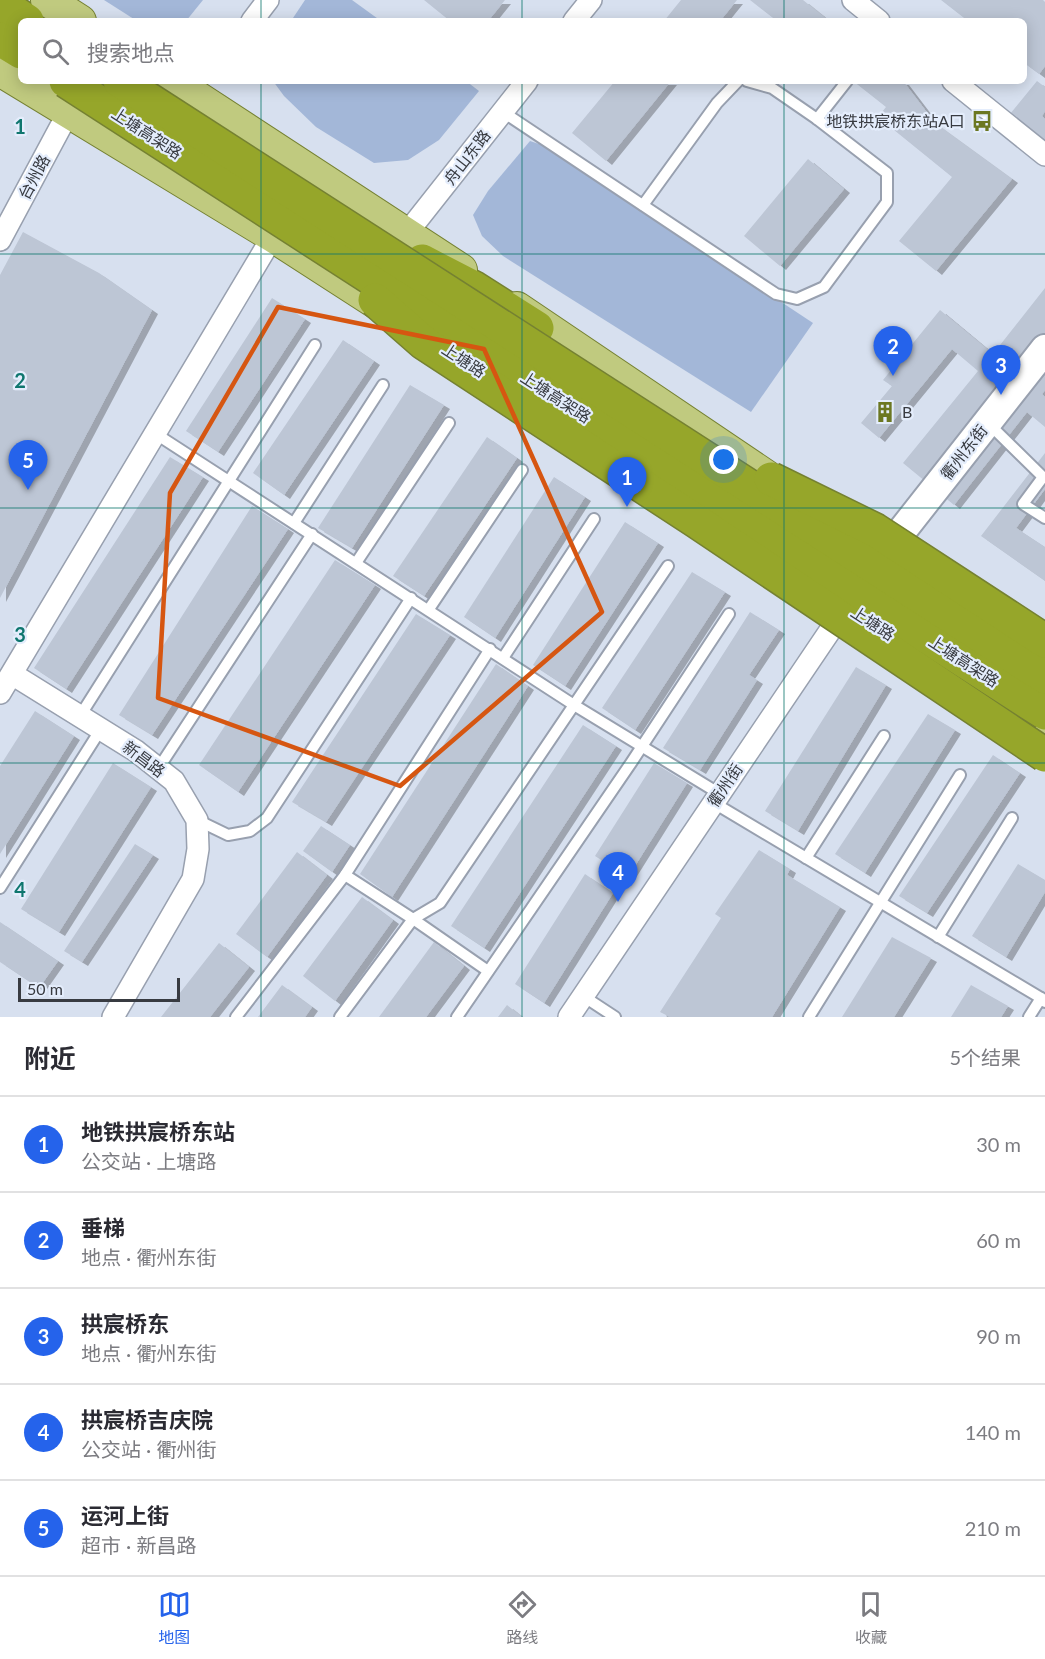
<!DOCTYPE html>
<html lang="zh">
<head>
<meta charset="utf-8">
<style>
  :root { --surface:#fff; --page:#f7f7f7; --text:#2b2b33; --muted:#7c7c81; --line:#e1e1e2; --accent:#2563eb }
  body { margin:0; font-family:Lato,"Noto Sans SC",sans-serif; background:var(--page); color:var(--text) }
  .scale { position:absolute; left:18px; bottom:15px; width:162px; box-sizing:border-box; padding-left:6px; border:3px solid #383b41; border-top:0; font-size:16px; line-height:21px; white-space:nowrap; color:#383b41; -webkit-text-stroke:4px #e4edfc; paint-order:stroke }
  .you { position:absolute; left:724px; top:460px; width:21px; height:21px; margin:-15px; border:4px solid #fff; border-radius:50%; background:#1a73e8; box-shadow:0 0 0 9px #1a73e833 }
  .badge { display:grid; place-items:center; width:39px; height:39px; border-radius:50%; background:var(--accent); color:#fff; font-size:20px; font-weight:700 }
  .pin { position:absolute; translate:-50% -50px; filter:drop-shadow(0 2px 3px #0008) }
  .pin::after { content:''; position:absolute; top:32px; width:21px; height:18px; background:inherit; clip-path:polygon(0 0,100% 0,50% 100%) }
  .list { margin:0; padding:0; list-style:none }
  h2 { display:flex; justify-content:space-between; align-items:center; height:78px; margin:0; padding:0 24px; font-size:26px }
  h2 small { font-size:20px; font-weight:400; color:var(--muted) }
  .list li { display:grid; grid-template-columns:39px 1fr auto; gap:18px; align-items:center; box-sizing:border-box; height:96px; padding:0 24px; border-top:2px solid var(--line) }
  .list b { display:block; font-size:22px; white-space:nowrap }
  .list p { margin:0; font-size:20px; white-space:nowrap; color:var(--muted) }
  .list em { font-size:20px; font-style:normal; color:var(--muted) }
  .icon { flex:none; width:33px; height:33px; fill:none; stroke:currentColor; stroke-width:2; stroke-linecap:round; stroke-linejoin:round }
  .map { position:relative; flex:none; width:1045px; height:1017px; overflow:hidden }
  .search { position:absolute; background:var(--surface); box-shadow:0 3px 15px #0003; left:18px; right:18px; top:18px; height:66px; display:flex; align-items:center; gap:15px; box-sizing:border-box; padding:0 21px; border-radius:9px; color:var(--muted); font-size:22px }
  .sheet { height:558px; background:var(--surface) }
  nav { display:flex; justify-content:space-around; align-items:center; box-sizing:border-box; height:84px; border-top:2px solid var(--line); background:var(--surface); font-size:16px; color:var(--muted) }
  nav a { display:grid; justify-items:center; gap:3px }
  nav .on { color:var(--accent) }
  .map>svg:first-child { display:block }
  .green { fill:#a3b7d8 }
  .building { fill:#bdc6d5; filter:url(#shadow) }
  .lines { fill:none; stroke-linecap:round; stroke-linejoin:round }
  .lane-casing { stroke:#98a0af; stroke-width:14 }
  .street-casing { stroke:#98a0af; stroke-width:24 }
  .secondary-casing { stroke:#98a0af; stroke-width:32 }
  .primary-casing { stroke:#758132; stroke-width:34 }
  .highway-casing { stroke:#758132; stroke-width:36 }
  .lane { stroke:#fff; stroke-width:10 }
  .street { stroke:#fff; stroke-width:21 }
  .secondary { stroke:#fff; stroke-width:28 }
  .primary { stroke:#c0ca7f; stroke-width:32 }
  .highway { stroke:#96a62a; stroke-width:33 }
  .highway-bridge-casing { stroke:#758132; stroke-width:36; stroke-linecap:butt }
  .highway-bridge { stroke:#96a62a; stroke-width:33 }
  .marked { fill:none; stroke:#d65611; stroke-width:4.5; stroke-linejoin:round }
  .grid { fill:none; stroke:#0f766e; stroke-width:1.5; stroke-opacity:0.55 }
  .labels { text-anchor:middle; stroke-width:4.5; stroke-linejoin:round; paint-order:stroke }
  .poi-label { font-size:16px; fill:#383b41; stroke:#e4edfc; text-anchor:end }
  .street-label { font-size:16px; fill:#383b41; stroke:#e4edfc }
  .grid-label { font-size:20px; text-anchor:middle; font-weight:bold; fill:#0f766e; stroke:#e4edfc; stroke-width:4.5; stroke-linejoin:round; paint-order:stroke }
</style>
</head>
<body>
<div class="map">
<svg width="1045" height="1017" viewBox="0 0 1045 1017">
  <defs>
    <filter id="shadow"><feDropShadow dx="6" dy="4" stdDeviation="0" flood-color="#0004"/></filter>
  </defs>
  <rect width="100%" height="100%" fill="#d7e0ef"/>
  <g class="green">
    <polygon points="104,0 203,0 186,21 137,21"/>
    <polygon points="305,0 352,0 381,21 291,21"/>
    <polygon points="273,81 466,81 479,91 439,140 408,160 374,163 316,127 284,96"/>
    <polygon points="530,141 548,147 813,323 751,412 503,256 482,236 473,215 488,191"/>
  </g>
  <g class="building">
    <polygon points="424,0 505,0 488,21 450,21"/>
    <polygon points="681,0 737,0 720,21 664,21"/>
    <polygon points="750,0 803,0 829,21 777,21"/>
    <polygon points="941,0 1043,0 1045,2 1045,66 1039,74 1024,63 1024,21 968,21"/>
    <polygon points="615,81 671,81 606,161 572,133"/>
    <polygon points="853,81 903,81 935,123 1012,179 936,271 899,241 952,177 878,117 886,107"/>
    <polygon points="1037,81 1045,87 1045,111 1042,116 1045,119 1045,142 1010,114"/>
    <polygon points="808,159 844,189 780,266 744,236"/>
    <polygon points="23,232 99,273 152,310 0,598 0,275"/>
    <polygon points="1045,288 1045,390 1042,394 1045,397 1045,427 1027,412 954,505 903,463 978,371 952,349 879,438 861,423 892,386 883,380 940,310 993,354"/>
    <polygon points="272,298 305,319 218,452 186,431"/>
    <polygon points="343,340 374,361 284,495 253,473"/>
    <polygon points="410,385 444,405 352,548 318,528"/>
    <polygon points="487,437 517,458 424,596 393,576"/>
    <polygon points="1045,453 1045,489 1016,528 1045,547 1045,581 981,536"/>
    <polygon points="170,457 203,477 66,689 34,668"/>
    <polygon points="554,477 585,497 495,638 464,617"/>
    <polygon points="252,506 288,529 152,735 119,715"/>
    <polygon points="625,522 658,543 565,686 533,665"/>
    <polygon points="335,560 375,585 238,792 199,765"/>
    <polygon points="692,572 725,592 635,730 602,708"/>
    <polygon points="750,612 779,630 749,675 757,680 700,770 663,748"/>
    <polygon points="416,614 450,635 326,822 292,802"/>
    <polygon points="496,664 528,686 392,897 360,874"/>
    <polygon points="856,667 886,685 798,831 765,811"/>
    <polygon points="35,711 74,736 0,854 0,766"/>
    <polygon points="928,714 955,730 865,873 835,854"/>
    <polygon points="583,725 616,746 484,948 451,926"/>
    <polygon points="993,755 1020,773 927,913 899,896"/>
    <polygon points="113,763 151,787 59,932 21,909"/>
    <polygon points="654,763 687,783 628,877 595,856"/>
    <polygon points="321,826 350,845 332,872 303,851"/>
    <polygon points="135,844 153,855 82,962 64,951"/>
    <polygon points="759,850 790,869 787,875 840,907 772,1017 670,1017 660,1012 721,918 715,914"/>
    <polygon points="297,852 327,875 267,957 236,934"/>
    <polygon points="1018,864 1045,880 1045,892 1006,957 972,936"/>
    <polygon points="585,874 613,893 544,1003 515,984"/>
    <polygon points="362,897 393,920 335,1001 303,976"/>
    <polygon points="0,922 58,961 39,988 0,962"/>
    <polygon points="892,937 931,958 894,1017 842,1017"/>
    <polygon points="434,942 464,966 426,1017 379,1017"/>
    <polygon points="219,943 249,967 210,1017 161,1017"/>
    <polygon points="282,985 312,1007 305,1017 258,1017"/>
    <polygon points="971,985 1008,1006 1001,1017 951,1017"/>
    <polygon points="507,1005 522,1017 498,1017"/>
  </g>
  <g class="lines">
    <defs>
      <g id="lane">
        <polyline points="503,112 776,294 797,299 824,287 887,202 887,173 817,119 772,88 747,81"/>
        <polyline points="817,119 847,81"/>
        <polyline points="643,205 717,103 738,81"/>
        <polyline points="987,422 1043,477 1023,504 1045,518"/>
        <polyline points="156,434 574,705 720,794"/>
        <polyline points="294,523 383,385"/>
        <polyline points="356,563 449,423"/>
        <polyline points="429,609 522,470"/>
        <polyline points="503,658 594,519"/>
        <polyline points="80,716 315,345"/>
        <polyline points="158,769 312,534"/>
        <polyline points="714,803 1041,998 1045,1002"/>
        <polyline points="197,820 228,835 250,831 267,818 411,598"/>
        <polyline points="806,858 884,736"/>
        <polyline points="345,875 413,919 488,971"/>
        <polyline points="0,888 101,729"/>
        <polyline points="938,937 1012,818"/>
        <polyline points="583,996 615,1017"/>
        <polyline points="236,1017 345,875 490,649"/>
        <polyline points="340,1017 413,919 440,903 668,566"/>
        <polyline points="457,1017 631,763 729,614"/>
        <polyline points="809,1017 960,775"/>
        <polyline points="1029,1017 1041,998"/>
      </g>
      <g id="street">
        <polyline points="853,0 879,21"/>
        <polyline points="252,21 268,0"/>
        <polyline points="574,21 591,0"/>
        <polyline points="953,81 1045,155"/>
        <polyline points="407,233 527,81"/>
        <polyline points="0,240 68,113"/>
        <polyline points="12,674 136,751 174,781 197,820 198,849 193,879 113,1017"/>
        <polyline points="0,693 273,236"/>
        <polyline points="569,1017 846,607"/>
      </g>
      <polyline id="secondary" points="883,555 1045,349"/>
      <g id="primary">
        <polyline points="47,0 80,21"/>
        <polyline points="0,70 273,236 397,316"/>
        <polyline points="172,81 461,270"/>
        <polyline points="517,308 794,495"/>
        <polyline points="998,705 1045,735"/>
      </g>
      <g id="highway">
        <polyline points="0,3 27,21"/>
        <polyline points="0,39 21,52"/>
        <polyline points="422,261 474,288 537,328"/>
      </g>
    </defs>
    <use href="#lane" class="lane-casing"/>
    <use href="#street" class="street-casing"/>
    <use href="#secondary" class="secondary-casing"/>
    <use href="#primary" class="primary-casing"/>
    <use href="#highway" class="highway-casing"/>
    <use href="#lane" class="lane"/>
    <use href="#street" class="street"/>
    <use href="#secondary" class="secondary"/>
    <use href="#primary" class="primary"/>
    <use href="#highway" class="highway"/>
    <defs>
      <g id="highway-bridge">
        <polyline points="66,81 1045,713"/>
        <polyline points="120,81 1045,677"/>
        <polyline points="375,300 424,343 696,521 1045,755"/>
        <polyline points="771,479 875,530 1045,641"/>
      </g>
    </defs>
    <use href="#highway-bridge" class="highway-bridge-casing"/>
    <use href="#highway-bridge" class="highway-bridge"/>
  </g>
  <path class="marked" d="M 278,307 L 484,349 L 602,612 L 400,786 L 158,698 L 170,493 Z"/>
  <path class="grid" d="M 261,0 L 261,21M 522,0 L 522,21M 784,0 L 784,21M 261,81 L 261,1017M 522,81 L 522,1017M 784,81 L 784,1017M 0,254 L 1045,254M 0,508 L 1045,508M 0,763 L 1045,763"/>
  <defs>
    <symbol id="bus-bare" viewBox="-9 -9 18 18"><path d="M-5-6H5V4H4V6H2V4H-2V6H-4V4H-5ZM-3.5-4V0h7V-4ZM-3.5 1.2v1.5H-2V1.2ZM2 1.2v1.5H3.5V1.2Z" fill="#6b7722" stroke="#e4edfc" stroke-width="2.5" paint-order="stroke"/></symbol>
    <symbol id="building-bare" viewBox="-9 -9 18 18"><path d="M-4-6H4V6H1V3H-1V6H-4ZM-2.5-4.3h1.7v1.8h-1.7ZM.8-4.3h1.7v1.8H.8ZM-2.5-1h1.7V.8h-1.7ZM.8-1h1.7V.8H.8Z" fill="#6b7722" stroke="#e4edfc" stroke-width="2.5" paint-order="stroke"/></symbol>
  </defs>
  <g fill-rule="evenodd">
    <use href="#bus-bare" x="967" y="106" width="30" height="30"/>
    <use href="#building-bare" x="870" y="397" width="30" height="30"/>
  </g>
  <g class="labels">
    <g class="poi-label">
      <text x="965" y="127">地铁拱宸桥东站A口</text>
      <text x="902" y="418" text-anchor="start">B</text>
    </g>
    <g class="street-label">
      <text transform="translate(147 133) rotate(33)" y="6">上塘高架路</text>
      <text transform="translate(467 157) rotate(-52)" y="6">舟山东路</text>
      <text transform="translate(34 177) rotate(-62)" y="6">台州路</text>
      <text transform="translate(464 360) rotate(33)" y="6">上塘路</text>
      <text transform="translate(556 397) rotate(33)" y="6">上塘高架路</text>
      <text transform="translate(964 452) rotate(-52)" y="6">衢州东街</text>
      <text transform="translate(873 623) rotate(33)" y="6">上塘路</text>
      <text transform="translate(964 661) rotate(33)" y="6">上塘高架路</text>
      <text transform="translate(144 759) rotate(37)" y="6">新昌路</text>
      <text transform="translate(725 785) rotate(-56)" y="6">衢州街</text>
    </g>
  </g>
  <g class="grid-label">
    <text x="20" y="134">1</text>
    <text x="20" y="388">2</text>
    <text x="20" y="642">3</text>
    <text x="20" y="897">4</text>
  </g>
</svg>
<div class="scale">50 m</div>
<div class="you"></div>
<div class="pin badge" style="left:627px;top:507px">1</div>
<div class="pin badge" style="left:893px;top:376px">2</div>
<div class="pin badge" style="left:1001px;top:395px">3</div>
<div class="pin badge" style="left:618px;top:902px">4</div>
<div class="pin badge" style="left:28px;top:490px">5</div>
<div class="search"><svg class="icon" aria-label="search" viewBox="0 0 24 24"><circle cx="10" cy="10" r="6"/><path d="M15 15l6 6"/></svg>搜索地点</div>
</div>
<section class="sheet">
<h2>附近<small>5个结果</small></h2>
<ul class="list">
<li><span class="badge">1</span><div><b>地铁拱宸桥东站</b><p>公交站 · 上塘路</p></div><em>30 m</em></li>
<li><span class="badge">2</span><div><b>垂梯</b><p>地点 · 衢州东街</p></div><em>60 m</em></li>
<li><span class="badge">3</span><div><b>拱宸桥东</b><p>地点 · 衢州东街</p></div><em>90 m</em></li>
<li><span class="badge">4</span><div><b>拱宸桥吉庆院</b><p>公交站 · 衢州街</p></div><em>140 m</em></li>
<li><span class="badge">5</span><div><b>运河上街</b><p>超市 · 新昌路</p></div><em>210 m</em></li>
</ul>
</section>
<nav>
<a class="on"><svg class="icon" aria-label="map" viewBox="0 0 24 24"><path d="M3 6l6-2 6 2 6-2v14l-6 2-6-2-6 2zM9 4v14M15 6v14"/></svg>地图</a>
<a><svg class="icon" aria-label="directions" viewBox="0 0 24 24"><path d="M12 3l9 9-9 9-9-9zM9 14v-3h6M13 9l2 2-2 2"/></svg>路线</a>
<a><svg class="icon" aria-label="saved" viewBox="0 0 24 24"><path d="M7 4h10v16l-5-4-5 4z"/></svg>收藏</a>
</nav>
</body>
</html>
